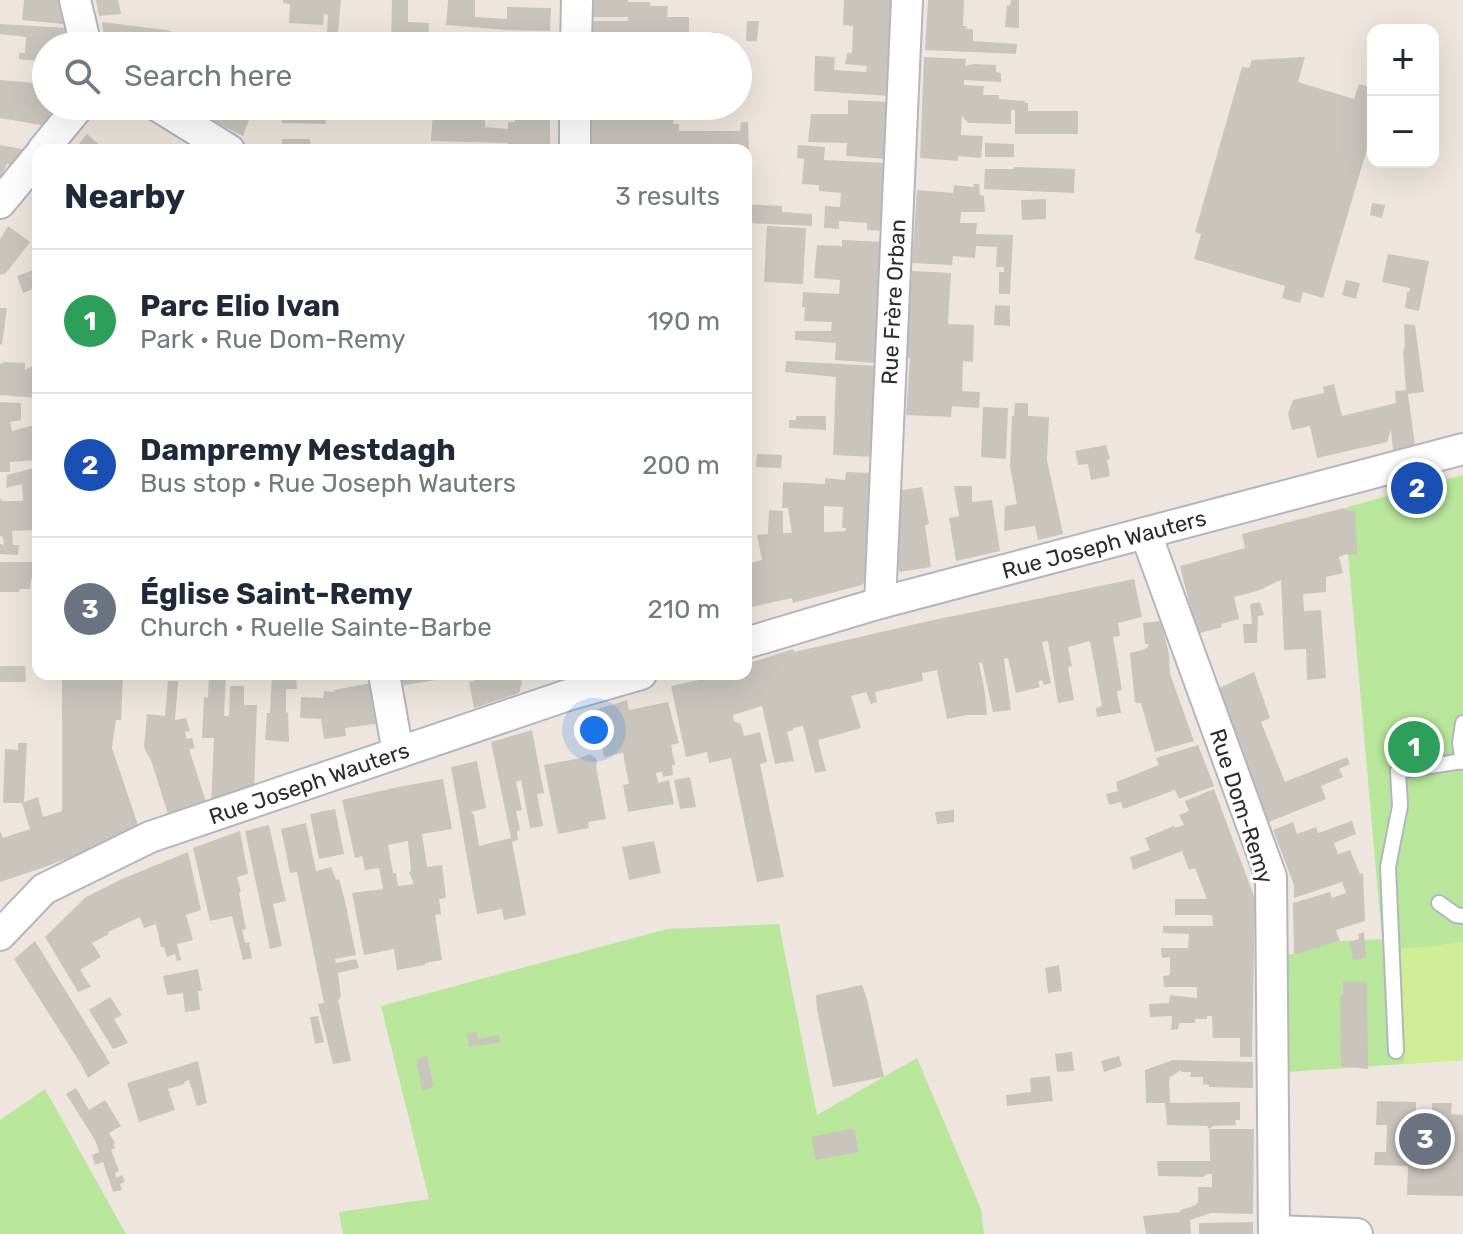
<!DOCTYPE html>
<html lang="en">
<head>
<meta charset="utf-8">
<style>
  :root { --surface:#fff; --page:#f6f6f7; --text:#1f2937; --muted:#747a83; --line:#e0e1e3; --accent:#3b6cff }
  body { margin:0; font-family:Rubik,sans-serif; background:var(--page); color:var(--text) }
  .controls { position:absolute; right:24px; top:24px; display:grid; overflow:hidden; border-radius:16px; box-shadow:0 8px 32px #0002 }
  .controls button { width:72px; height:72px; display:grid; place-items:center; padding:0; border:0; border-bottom:2px solid var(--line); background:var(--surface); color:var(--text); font:40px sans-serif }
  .you { position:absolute; left:594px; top:730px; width:28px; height:28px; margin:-20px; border:6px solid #fff; border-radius:50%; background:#1a73e8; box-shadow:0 0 0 12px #1a73e833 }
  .badge { display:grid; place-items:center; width:52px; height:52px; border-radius:50%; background:var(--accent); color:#fff; font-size:26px; font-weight:700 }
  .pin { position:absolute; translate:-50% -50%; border:4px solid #fff; box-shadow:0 2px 8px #0006 }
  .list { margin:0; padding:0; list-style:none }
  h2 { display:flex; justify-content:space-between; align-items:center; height:104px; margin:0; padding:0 32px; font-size:34px }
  h2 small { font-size:26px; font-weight:400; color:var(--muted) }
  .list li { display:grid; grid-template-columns:52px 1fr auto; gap:24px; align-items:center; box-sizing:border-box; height:144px; padding:0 32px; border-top:2px solid var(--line) }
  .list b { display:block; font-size:30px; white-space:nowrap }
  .list p { margin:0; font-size:26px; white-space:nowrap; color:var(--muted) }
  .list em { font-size:26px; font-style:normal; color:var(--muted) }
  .icon { flex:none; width:44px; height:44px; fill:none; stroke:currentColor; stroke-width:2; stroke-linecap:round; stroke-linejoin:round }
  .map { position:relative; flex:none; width:1463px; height:1234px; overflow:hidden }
  .search { position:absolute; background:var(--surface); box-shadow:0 8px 32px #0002; left:32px; top:32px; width:720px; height:88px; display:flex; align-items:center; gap:20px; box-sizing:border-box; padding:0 28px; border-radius:44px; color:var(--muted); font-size:30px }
  .panel { position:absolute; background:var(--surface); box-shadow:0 8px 32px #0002; left:32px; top:144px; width:720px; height:536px; border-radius:16px }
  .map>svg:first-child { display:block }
  .green { fill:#b8e69a }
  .pitch { fill:#ceed95 }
  .building { fill:#c9c5bd; fill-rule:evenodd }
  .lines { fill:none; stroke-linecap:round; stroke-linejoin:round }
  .service-casing { stroke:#b2b6c0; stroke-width:18 }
  .minor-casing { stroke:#b2b6c0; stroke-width:34 }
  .service { stroke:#fff; stroke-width:14 }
  .minor { stroke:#fff; stroke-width:30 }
  .labels { text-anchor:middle; stroke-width:6; stroke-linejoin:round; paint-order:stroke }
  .street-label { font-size:22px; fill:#2c2c2c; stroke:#fff }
</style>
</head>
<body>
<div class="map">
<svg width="1463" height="1234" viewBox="0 0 1463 1234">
  <rect width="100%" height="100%" fill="#eee6de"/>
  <g class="green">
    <polygon points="1463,475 1463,1060 1273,1073 1271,955 1294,954 1340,941 1382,939 1344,508"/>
    <polygon points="779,924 817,1115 917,1058 981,1209 984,1234 343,1234 339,1212 429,1199 381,1006 667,929"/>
    <polygon points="45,1089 126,1234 0,1234 0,1120"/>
  </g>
  <polygon class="pitch" points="1463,942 1463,1060 1404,1064 1400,948 1424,947"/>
  <g class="building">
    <polygon points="24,0 65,0 63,24 22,20"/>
    <polygon points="96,0 118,0 121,14 99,16"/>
    <polygon points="283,0 341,0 338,33 327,32 328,15 324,14 323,25 289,23 290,4 283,3"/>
    <polygon points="392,0 408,0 408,22 429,23 428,46 391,46"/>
    <polygon points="448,0 475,0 475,17 507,19 507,7 551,8 550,31 507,30 446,25"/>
    <polygon points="589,0 628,0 628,2 650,2 650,6 668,6 667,17 689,17 689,32 717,32 717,44 628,44 628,46 589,46 589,21 628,21 628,17 589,17"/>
    <polygon points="844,0 897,0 891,96 814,91 815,56 835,57 834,70 866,72 867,66 845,64 847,53 852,53 853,26 843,25"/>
    <polygon points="928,0 964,0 963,26 967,26 966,29 973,29 973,41 1017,44 1016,54 925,50"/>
    <polygon points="1011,0 1019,0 1019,28 1005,27 1007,5 1010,6"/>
    <polygon points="747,21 759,21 757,41 746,41"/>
    <polygon points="102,22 166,30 222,46 105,46"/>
    <polygon points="0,24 68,28 67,46 46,46 46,106 56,106 55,116 47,126 0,118 0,80 34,83 38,61 19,59 19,53 25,53 26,37 0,34"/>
    <polygon points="508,34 550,35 550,46 508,46"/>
    <polygon points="477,36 492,37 491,46 461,46 461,39 477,40"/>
    <polygon points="924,57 966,59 965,66 974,64 996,65 996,72 1001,73 1001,82 964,80 964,85 984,86 983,95 999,95 999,99 1025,101 1025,103 1028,103 1028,111 1078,111 1078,134 1015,134 1015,110 1011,110 1011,124 968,123 962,116 961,135 983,136 981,158 958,156 958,161 920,158"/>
    <polygon points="1305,57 1298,82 1354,99 1359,84 1373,88 1373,129 1323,298 1303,292 1300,303 1282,298 1285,286 1194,259 1201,234 1195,232 1242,67 1249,68 1252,60"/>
    <polygon points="848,100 890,102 887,159 846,156 847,143 808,142 811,114 848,114"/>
    <polygon points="207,106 251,106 250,117 243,136 203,116"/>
    <polygon points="282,106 326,106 326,124 282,123"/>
    <path d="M 470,106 L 550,106 L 550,150 L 508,150 L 508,143 L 431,141 L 433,111 L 470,112 ZM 485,113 L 515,114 L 515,122 L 508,122 L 508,129 L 485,127 Z"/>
    <polygon points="589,106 631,106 631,118 674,117 673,124 679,124 679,131 740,131 741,122 748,122 749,150 588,150"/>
    <polygon points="87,134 105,150 74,150"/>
    <polygon points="282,139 310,139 311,150 282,150"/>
    <polygon points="985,143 1014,144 1014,157 985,157"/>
    <polygon points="0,145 27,150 14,166 7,164 0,179"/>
    <polygon points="798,145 825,147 824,160 887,163 884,231 867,230 867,223 839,221 839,229 824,228 825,206 840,207 841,193 819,191 819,185 802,184 804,159 797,158"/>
    <polygon points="1014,167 1075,169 1074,193 984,189 985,169 1014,169"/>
    <polygon points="973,184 979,184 980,195 984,196 985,212 961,212 960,223 977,223 976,234 1013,235 1010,294 999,294 999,272 1004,272 1004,267 996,267 997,247 976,246 975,258 953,256 952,265 912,263 917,190 953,193 954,185 974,187"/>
    <polygon points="1046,199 1046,219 1022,220 1021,200"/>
    <polygon points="1372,203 1385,205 1382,218 1370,215"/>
    <polygon points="746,204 782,206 782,212 812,214 812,226 746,223"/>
    <polygon points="8,226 30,242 6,273 0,275 0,239"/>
    <polygon points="767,226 806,228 803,284 764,282"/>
    <polygon points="842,240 884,242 877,363 835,360 836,343 795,340 795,331 831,331 832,322 804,321 805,307 802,307 803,292 839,294 840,280 814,278 817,245 842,246"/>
    <polygon points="1388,254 1429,261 1419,311 1405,308 1407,292 1409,292 1410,288 1382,282"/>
    <polygon points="38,268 38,287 23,293 17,276"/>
    <polygon points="912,271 951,273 948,324 974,325 973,362 963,361 962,391 980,392 979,408 952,406 951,417 906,415 910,358 907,358 907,346"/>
    <polygon points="1346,280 1360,283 1356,299 1342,295"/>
    <polygon points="995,305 1010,306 1010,326 994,325"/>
    <polygon points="0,308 7,308 2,345 0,344"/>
    <polygon points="1404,324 1415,325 1424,392 1408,394 1415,445 1393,450 1391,430 1387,442 1317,458 1310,426 1292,430 1288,414 1293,400 1324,393 1323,387 1334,384 1342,416 1396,403 1395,391 1406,390 1403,351 1405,348"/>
    <polygon points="786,361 878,366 874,457 833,455 836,377 785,372"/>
    <polygon points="4,362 25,363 25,370 38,363 38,398 0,395 0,364"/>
    <polygon points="0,402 21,403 21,420 10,422 12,431 34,425 38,436 38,460 10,462 10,472 0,472"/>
    <polygon points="1015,403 1028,403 1028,416 1049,417 1047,460 1063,534 1038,540 1035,526 1004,531 1005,506 1017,504 1010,467 1012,416 1014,416"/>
    <polygon points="983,407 1008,408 1006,459 981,457"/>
    <polygon points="796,416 826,416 826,430 789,428 789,420 796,420"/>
    <polygon points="1106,445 1110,459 1107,460 1110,476 1091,480 1088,464 1078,465 1075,451"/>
    <polygon points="757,454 782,455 781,468 756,467"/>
    <polygon points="38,467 38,492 35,492 38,530 12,531 13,545 19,545 18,555 0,554 0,544 4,545 3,537 0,536 0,498 2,501 23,501 22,484 6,488 7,475"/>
    <path d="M 846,472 L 870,473 L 867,548 L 869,548 L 868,578 L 862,585 L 793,603 L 792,598 L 752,607 L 746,579 L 746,564 L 762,560 L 757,535 L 768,534 L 769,510 L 783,511 L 783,533 L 792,533 L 788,508 L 782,508 L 783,482 L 825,484 L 825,478 L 845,480 ZM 824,506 L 843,507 L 842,528 L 846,528 L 846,531 L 824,532 Z"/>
    <polygon points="954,486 972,486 972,502 992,500 1000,551 956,561 949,518 959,516"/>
    <polygon points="922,487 929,524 925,525 931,567 899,572 897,491"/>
    <polygon points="1344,508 1345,510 1355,511 1357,555 1347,554 1339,557 1343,573 1326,577 1326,592 1303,594 1304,611 1321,610 1326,678 1307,680 1306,649 1284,650 1281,580 1257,591 1234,597 1239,619 1221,624 1222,627 1197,634 1180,566 1245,548 1242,534"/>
    <polygon points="0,562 34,562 34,579 31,579 30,589 20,589 19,592 0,592"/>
    <polygon points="1134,579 1142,617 1118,623 1120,636 1113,637 1122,690 1117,691 1121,713 1097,717 1096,708 1102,706 1090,641 1068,647 1072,666 1068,667 1074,700 1058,703 1048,641 1042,642 1051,683 1044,685 1042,680 1038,682 1040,687 1016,693 1008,658 1004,659 1011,710 993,712 982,662 979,663 985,693 987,715 967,715 947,719 937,670 922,673 923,681 875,692 877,702 871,704 866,692 851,696 861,728 818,740 826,771 815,773 803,726 793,728 793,730 787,732 794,761 775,764 762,706 733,715 734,721 741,724 744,736 760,732 767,762 760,764 784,877 757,882 731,758 709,763 707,752 686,757 671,686 713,677 713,674 746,674 746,664 793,649 794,652 929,621"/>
    <polygon points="1260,602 1264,615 1258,616 1257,643 1244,643 1243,624 1252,624 1250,604"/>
    <polygon points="1161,621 1169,654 1170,674 1194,741 1155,752 1141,703 1135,703 1130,653 1143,650 1149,646 1148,644 1145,644 1143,623"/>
    <polygon points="0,666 25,666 26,682 0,682"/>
    <polygon points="1254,672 1270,718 1261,722 1285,782 1347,757 1350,764 1339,769 1343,777 1321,786 1326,799 1269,822 1219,688"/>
    <polygon points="99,674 123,674 121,720 116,720 112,748 140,831 42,868 0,882 0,831 3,838 30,829 22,803 3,803 5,749 18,750 18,743 27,743 24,802 38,797 43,817 62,811 62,677 99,679"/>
    <polygon points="209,674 226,674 224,716 229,716 230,686 244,686 244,705 257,705 254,792 211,804 214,738 202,738 204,697 208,698"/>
    <polygon points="272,674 296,674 297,689 286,689 286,713 288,712 289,742 265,740 267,713 270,713"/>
    <polygon points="397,674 454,674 454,677 399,686"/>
    <polygon points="478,674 519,674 522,683 519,693 474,708 469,682 480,679"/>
    <polygon points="168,681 178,681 175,720 186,718 190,731 185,732 187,739 192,738 195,748 190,749 190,752 206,802 168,814 152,763 144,747 147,714 165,716"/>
    <polygon points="377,682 383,723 345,728 346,736 324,739 321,719 300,718 301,697 323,698 324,691 335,692 334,690"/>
    <polygon points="627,700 629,710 668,702 679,743 671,745 675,765 672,765 673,775 663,777 662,772 656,773 658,783 669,780 674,804 628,812 623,785 629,784 623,753 604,757 595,710"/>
    <polygon points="532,730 544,793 537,794 543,826 530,828 521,780 516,782 522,810 516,811 520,830 517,831 518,840 512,842 526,915 504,920 502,909 477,914 451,767 477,761 486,808 471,812 474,815 479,846 511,838 491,742"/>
    <polygon points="1198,745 1214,786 1179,799 1175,790 1123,809 1121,802 1109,805 1106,794 1118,791 1116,782 1159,765 1156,758"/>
    <polygon points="589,754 596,758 597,763 596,766 606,819 588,822 589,828 558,834 544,765 581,758"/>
    <polygon points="690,777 696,807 680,809 674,780"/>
    <path d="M 443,779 L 452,829 L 422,834 L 427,867 L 442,865 L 446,898 L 439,899 L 441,914 L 435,915 L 442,960 L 425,963 L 425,965 L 397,970 L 394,949 L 364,955 L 352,893 L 383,889 L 379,868 L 365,870 L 362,856 L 355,858 L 342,800 L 398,787 ZM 408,841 L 411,871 L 409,872 L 414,884 L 398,886 L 396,873 L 393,873 L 388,845 Z"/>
    <polygon points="1214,789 1255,899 1252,1057 1240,1057 1240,1038 1213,1038 1212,1016 1207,1016 1207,1019 1195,1019 1195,1023 1179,1023 1178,1029 1171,1030 1172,1016 1150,1017 1149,1004 1169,1003 1170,995 1197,998 1197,987 1164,987 1163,976 1170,975 1170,957 1162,958 1161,948 1188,948 1189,934 1163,933 1163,926 1213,926 1212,915 1175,915 1175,899 1207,899 1195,868 1189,870 1182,851 1133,870 1130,857 1150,850 1145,838 1174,826 1175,828 1184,825 1179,815 1189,811 1185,801"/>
    <polygon points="335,809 344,854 319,859 310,814"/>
    <polygon points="954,810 954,822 937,824 935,812"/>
    <polygon points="1352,821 1356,834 1334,843 1338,854 1350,850 1360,874 1363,873 1365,921 1336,930 1340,941 1294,955 1293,903 1330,892 1332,898 1346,893 1342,882 1294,898 1294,885 1273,830 1293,822 1297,834 1316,827 1318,833"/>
    <polygon points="306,823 316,871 331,867 336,880 339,879 345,901 356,955 335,959 336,963 356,959 359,968 338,973 341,997 338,1000 351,1061 333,1064 318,1004 324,1003 297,872 290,873 281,829"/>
    <polygon points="269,825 286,901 273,904 282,946 270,949 245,831"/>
    <polygon points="240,831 248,874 237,877 241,892 239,893 246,929 242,930 245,943 249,942 252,958 243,960 232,916 210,921 193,848"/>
    <polygon points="654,841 661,873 629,880 622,847"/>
    <polygon points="188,852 201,910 186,915 193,940 177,944 181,960 177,961 175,954 167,957 164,947 161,947 156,924 144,928 140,917 108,932 109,934 92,943 101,957 80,970 91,987 78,992 45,937 86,897 122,879"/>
    <polygon points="1364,932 1366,958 1353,960 1349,942 1359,939 1358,934"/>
    <polygon points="35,941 110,1063 88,1078 81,1064 14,959"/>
    <polygon points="1059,965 1062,991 1048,993 1045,968"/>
    <polygon points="198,969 202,991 198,991 200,1010 185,1012 183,993 167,995 163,976"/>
    <polygon points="1343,982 1367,982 1368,1069 1341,1066 1340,995 1343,995"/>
    <polygon points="862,985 867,999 884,1077 833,1087 817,1009 816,995"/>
    <polygon points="110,997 122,1015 114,1019 128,1043 113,1049 89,1010"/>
    <polygon points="318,1016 324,1042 315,1044 310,1017"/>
    <polygon points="477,1032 478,1039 499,1035 500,1042 469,1047 467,1033"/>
    <polygon points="1072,1052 1074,1071 1057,1072 1055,1054"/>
    <polygon points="427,1056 434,1087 422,1090 416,1059"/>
    <polygon points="1119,1056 1122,1066 1104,1072 1101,1061"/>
    <polygon points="1173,1060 1253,1062 1253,1088 1209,1087 1209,1085 1203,1084 1203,1077 1190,1077 1191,1072 1181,1072 1181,1070 1169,1078 1170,1103 1240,1102 1240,1120 1235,1120 1236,1125 1213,1126 1209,1129 1207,1126 1167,1125 1165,1103 1146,1103 1145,1070"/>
    <polygon points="198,1061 207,1103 197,1106 189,1080 184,1082 185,1084 168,1089 175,1110 139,1122 127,1083"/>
    <polygon points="1050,1076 1053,1101 1007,1106 1006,1095 1031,1092 1030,1078"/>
    <polygon points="76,1088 89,1110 105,1100 121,1126 109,1133 115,1143 113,1144 115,1148 111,1150 119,1171 115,1173 116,1178 122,1175 125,1182 120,1184 122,1190 113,1192 103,1162 95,1165 92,1155 99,1152 95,1140 66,1094"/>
    <polygon points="1377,1101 1416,1102 1416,1112 1432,1113 1432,1103 1452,1103 1451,1114 1463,1115 1463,1196 1407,1195 1408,1166 1374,1165 1375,1152 1386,1152 1387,1125 1376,1125"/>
    <polygon points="854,1128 859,1152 816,1160 811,1137"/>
    <polygon points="1209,1129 1254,1129 1253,1214 1211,1213 1190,1220 1191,1234 1146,1234 1143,1216 1180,1212 1180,1210 1191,1207 1198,1203 1198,1187 1212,1187 1212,1174 1207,1174 1203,1177 1158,1176 1157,1161 1210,1161"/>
    <polygon points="1253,1222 1253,1234 1199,1234 1199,1223"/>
  </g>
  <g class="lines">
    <defs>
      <g id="service">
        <polyline points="1463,723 1460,743 1463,762"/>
        <polyline points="1439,903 1456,915 1463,916"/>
        <polyline points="1396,1051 1388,867 1400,806 1398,771 1463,761"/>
      </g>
      <g id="minor">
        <polyline points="75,0 86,46"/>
        <polyline points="576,46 577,0"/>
        <polyline points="158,106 229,150"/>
        <polyline points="43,150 79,106"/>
        <polyline points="575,150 575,106"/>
        <polyline points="0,203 38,157"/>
        <polyline points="1146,534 1271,877 1274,1234"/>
        <polyline points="880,603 907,0"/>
        <polyline points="746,643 880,603 1463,449"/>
        <polyline points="384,674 398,753"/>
        <polyline points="0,935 44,889 150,837 568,695 641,674"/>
        <polyline points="1274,1231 1357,1234"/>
      </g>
    </defs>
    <use href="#service" class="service-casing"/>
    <use href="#minor" class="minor-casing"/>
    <use href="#service" class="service"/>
    <use href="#minor" class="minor"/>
  </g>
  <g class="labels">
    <g class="street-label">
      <text transform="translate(893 302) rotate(-87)" y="8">Rue Frère Orban</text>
      <text transform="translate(1104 544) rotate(-15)" y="8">Rue Joseph Wauters</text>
      <text transform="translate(309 783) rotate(-19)" y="8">Rue Joseph Wauters</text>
      <text transform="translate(1242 806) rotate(72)" y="8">Rue Dom-Remy</text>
    </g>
  </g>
</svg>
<div class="controls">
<button>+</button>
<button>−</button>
</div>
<div class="you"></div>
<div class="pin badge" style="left:1414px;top:747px;background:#2e9e5b">1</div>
<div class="pin badge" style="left:1417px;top:488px;background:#1a4fb4">2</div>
<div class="pin badge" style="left:1425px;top:1139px;background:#6b7280">3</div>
<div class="search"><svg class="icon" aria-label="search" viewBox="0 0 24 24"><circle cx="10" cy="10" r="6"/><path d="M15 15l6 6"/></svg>Search here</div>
<section class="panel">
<h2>Nearby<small>3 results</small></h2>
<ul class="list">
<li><span class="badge" style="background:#2e9e5b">1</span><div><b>Parc Elio Ivan</b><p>Park · Rue Dom-Remy</p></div><em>190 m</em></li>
<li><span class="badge" style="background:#1a4fb4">2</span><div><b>Dampremy Mestdagh</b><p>Bus stop · Rue Joseph Wauters</p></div><em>200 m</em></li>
<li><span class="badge" style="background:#6b7280">3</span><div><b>Église Saint-Remy</b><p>Church · Ruelle Sainte-Barbe</p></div><em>210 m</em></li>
</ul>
</section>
</div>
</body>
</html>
